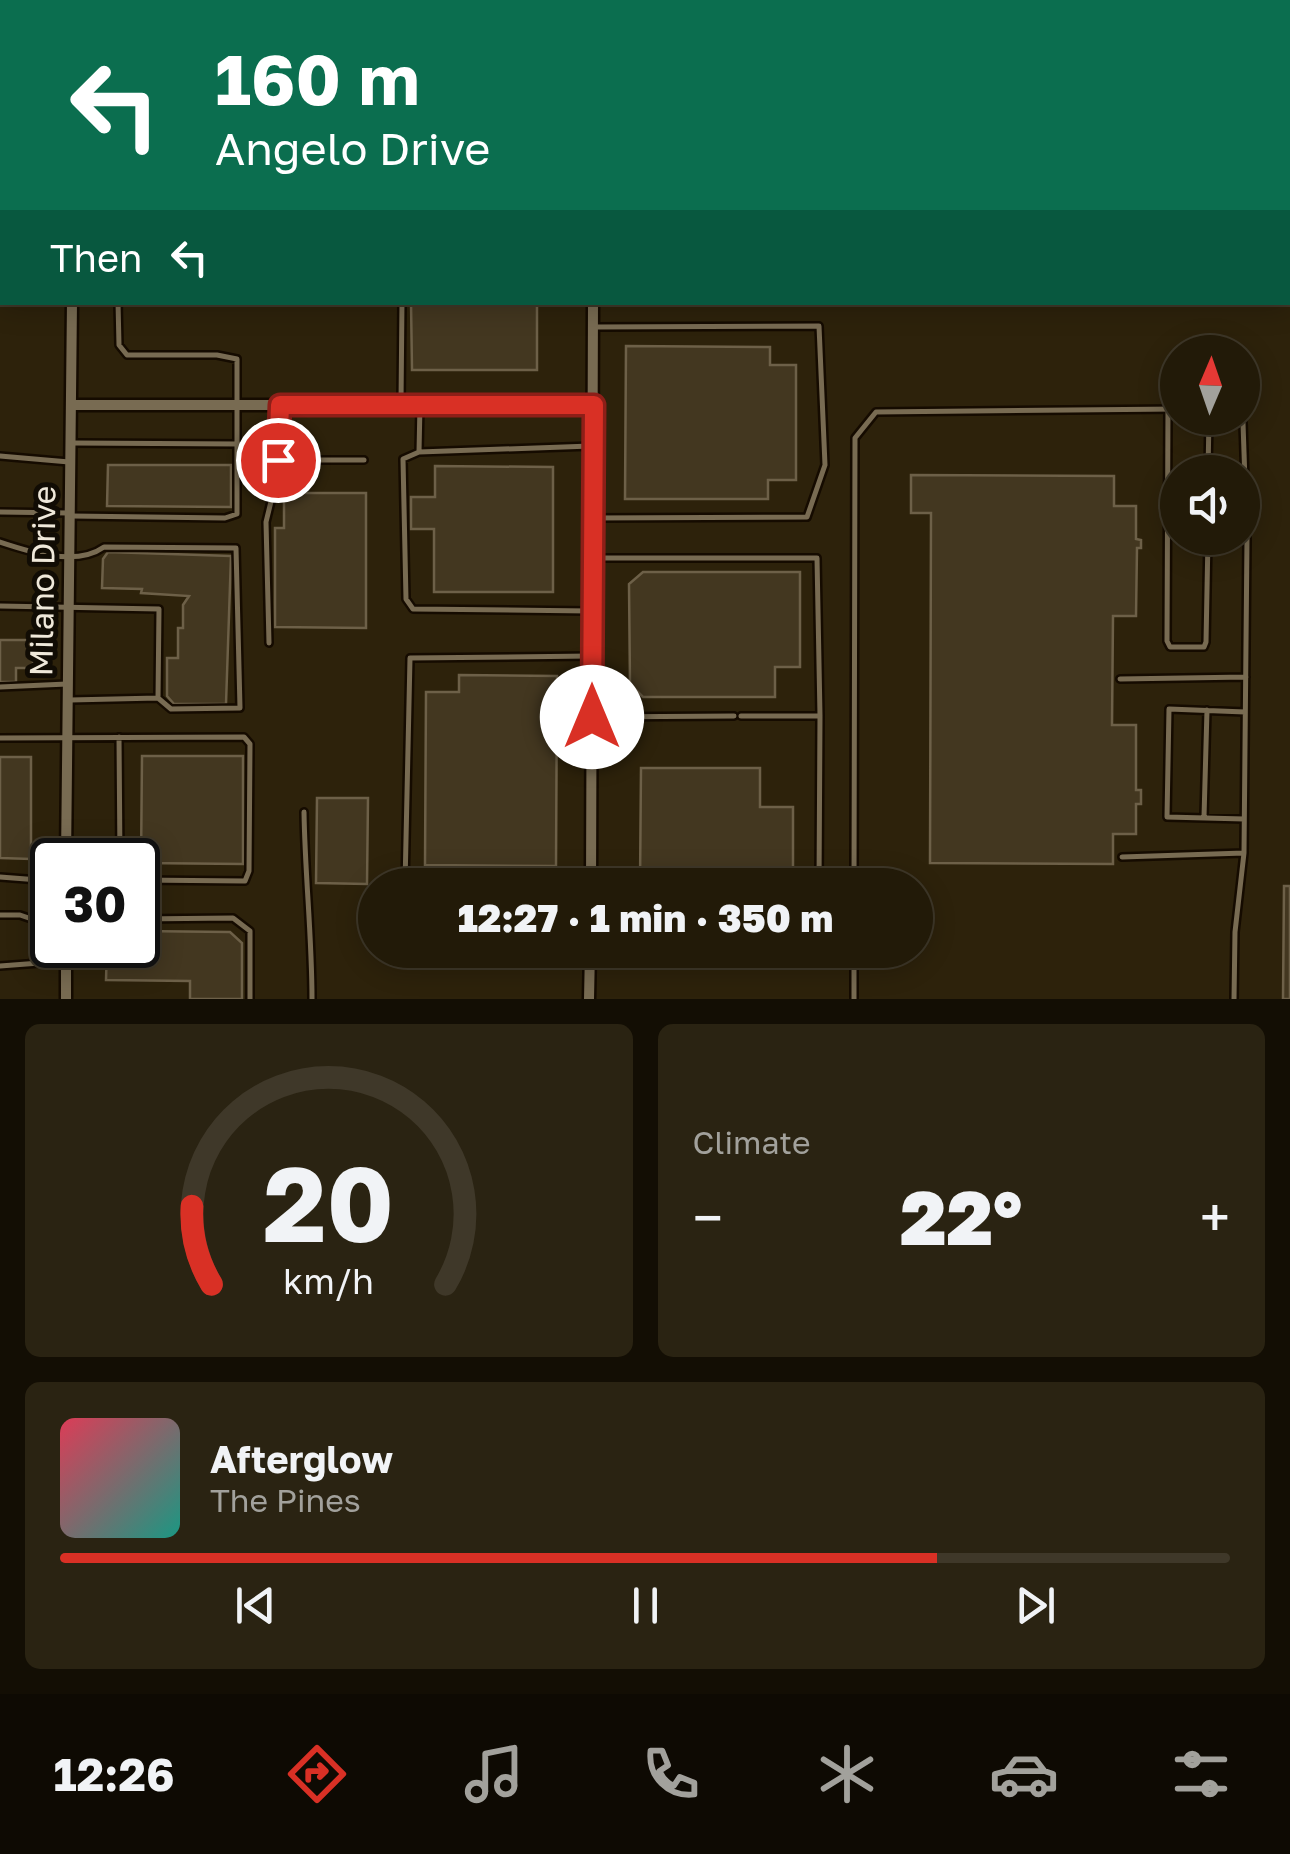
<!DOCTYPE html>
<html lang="en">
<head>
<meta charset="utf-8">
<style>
  body { margin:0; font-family:"Golos Text",sans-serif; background:#2a2312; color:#f1f3f6; height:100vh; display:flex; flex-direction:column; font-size:38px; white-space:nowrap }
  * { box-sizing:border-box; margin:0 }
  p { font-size:32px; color:#a2a19c }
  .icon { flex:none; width:55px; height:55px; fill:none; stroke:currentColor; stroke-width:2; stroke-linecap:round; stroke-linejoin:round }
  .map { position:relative; height:999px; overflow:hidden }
  .details { display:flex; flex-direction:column; gap:25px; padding:25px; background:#130e04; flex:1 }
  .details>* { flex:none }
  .hud { position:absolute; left:0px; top:0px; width:1290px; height:305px; box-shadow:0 5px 25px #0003,0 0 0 2px #3f3829; background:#0b6e4f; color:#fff; overflow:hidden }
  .needle { width:65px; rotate:2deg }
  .buttons { position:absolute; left:1160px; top:335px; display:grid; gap:20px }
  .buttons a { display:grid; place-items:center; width:100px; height:100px; border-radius:50%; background:#221a08; box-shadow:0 5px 25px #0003,0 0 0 2px #3f3829; font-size:50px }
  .speed { position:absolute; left:30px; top:838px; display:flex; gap:20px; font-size:50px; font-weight:700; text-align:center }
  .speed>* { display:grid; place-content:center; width:130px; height:130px; border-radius:50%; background:#221a08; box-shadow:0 5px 25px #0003,0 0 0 2px #3f3829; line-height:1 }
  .speed .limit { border:5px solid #111; border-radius:15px; background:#fff; color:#111 }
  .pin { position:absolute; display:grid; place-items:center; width:85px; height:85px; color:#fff; margin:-42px; border:5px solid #fff; border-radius:50%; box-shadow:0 2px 10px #0007 }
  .me { position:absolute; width:110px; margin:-55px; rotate:0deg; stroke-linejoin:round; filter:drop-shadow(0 0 8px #0008) }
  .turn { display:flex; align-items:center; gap:35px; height:210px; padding:0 50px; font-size:45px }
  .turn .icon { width:130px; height:130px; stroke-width:2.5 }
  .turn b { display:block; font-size:70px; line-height:85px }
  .then { display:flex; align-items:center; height:95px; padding:0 50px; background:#0003; gap:20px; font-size:38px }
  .big { font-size:75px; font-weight:800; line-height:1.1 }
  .details .card { flex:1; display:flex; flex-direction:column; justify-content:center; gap:15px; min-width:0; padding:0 35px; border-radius:15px; background:#2a2312 }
  .details .dial { align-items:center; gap:0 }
  .dial svg { height:260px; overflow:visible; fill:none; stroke:#3f3829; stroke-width:7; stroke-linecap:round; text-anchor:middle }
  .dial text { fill:#f1f3f6; stroke:none }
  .song { display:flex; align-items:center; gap:30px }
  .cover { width:120px; height:120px; border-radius:15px; background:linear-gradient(135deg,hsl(350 70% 55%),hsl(170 70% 35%)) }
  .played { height:10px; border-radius:5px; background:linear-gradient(90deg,#d93025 75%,#3f3829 75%) }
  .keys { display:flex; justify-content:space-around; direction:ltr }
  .heat { display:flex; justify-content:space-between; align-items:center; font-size:55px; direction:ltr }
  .details .tiles { flex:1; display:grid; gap:25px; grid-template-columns:1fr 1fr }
  .card:last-child { grid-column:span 2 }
  .trip { position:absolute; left:358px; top:868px; width:575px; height:100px; border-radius:50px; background:#221a08; box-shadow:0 5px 25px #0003,0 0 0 2px #3f3829; font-weight:800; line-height:100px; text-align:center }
  .menu { display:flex; height:160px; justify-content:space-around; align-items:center; background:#0e0a03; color:#a2a19c }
  .menu .icon { width:70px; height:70px }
  .menu .active { color:#d93025 }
  .menu b { font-size:45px; color:#f1f3f6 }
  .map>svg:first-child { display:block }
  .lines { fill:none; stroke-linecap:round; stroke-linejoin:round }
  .stream { stroke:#534d43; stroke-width:4 }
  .building { fill:#433720; stroke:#6d6048; stroke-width:2.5 }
  .service-casing { stroke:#150b00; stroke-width:10 }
  .minor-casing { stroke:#150b00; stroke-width:15 }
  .service { stroke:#786b52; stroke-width:5 }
  .minor { stroke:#786b52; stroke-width:10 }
  .route-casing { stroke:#8d1f18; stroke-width:25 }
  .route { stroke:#d93025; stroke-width:18 }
  .labels { text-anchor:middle; stroke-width:10; stroke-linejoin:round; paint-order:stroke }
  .street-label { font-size:32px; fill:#efe8da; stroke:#110c04 }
</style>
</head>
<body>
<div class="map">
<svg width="1290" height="999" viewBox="0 0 1290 999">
  <rect width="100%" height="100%" fill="#2d220b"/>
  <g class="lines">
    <!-- stream -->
    <path class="stream" d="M1269,0V2
      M1288,74L1290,75"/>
  </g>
  <!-- building -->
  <path class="building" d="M890,0H1162V2H890Z
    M411,302H537V370H412Z
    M626,346L770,347V365H796V480H768V499H625Z
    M108,465H231V507L107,506Z
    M435,466L553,467V592H434V529H411V497H435Z
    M911,475L1114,476V506H1136V539L1141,540V548H1137L1136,616H1113L1112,725H1136V790H1141V804H1136V834H1113V864L930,863L931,513H911Z
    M284,493H366V628L275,627V528H284Z
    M108,552L231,556L226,704H174L167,696V658H178V628H183V605L189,596L141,593L142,589L102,588L103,559Z
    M643,572H800V667H775V697H643L630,684L629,584Z
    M0,640H33V668H16V682H0Z
    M459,675L557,676L556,866L425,865L426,692H459Z
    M142,756H243V864L141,863Z
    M0,757H31V859L0,858Z
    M641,768H760V807H793V885H640Z
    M317,798H368L367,884L316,883Z
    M1284,886H1290V999H1283Z
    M138,931L230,932L242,943V999H190V981L106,980L107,945H138Z"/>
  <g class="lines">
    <defs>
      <path id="service" d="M28,0L38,2
        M863,0V2
        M1238,0V2
        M593,2H828
        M0,56H2
        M401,402L402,302
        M420,405L419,452L403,459L406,599L413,609L589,611
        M1168,407L1167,641L1170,647H1204L1206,642L1208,538
        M1218,418L1243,423L1247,539L1244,853L1235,932L1234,999
        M73,443L239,444
        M419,452L591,446
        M0,456L69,462
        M278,460H364
        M1208,472L1209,418
        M0,512L68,513
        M72,516L225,518L237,514V359L217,355H127L119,345L118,302
        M593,518L807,517L825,465L819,326L596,327
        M0,542C30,552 76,567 104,547L236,548L240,708L171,709L158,698L70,700
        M593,558H817L820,716H741
        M0,606L159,609L158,698
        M269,643L266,522L277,477L280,405
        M1120,679L1246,677
        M0,687L67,684
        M592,717L734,716
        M119,737L120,860
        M0,738L244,737L250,744L249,871L245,881L138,880
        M304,812C305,876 312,936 312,999
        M1204,817L1207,710
        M1244,819L1167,817L1169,709L1245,712
        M1122,857L1244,853
        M0,877L52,881
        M405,885L410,658L591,656
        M819,885L820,716
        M854,885L855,438L876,412L1178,409
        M0,915H20L52,926
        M138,919L233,918L250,931V999
        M0,966L66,961
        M854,999V950"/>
      <path id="minor" d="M73,0V2
        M593,0V2
        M71,405H593
        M66,860L72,302
        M591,885L593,302
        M66,999V945
        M589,999L590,950"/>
    </defs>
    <!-- service casing -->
    <use href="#service" class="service-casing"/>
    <!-- minor casing -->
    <use href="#minor" class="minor-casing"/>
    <!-- service -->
    <use href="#service" class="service"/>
    <!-- minor -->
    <use href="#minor" class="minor"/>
  </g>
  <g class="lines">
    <defs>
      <path id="route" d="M278,460L280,405H594L592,717"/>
    </defs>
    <!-- route casing -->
    <use href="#route" class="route-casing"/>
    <!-- route -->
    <use href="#route" class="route"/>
  </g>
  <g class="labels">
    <!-- street labels -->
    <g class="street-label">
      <text transform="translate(43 581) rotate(-89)" y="11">Milano Drive</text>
    </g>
  </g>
</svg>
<div class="buttons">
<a><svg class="needle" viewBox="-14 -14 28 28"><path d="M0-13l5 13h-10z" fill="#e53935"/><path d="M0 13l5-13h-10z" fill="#a2a19c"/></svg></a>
<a><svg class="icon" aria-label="sound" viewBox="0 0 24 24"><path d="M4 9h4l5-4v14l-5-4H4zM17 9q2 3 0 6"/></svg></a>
</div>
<div class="speed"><div class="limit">30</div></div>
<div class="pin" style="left:278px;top:460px;background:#d93025"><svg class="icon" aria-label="arrive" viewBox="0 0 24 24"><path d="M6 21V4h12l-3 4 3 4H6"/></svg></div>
<svg class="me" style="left:592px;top:717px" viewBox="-20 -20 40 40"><circle r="19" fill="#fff"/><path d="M0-13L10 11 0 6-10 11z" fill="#d93025"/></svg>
<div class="trip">12:27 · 1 min · 350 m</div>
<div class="hud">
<div class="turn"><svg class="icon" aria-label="left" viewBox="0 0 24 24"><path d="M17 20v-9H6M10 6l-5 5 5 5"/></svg><div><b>160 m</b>Angelo Drive</div></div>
<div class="then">Then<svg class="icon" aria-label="left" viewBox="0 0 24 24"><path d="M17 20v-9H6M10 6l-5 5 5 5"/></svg></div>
</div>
</div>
<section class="details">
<div class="tiles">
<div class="card dial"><svg viewBox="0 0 100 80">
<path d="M14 69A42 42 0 1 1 86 69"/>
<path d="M14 69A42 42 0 0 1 8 45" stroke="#d93025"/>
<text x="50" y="56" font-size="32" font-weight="700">20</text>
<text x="50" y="72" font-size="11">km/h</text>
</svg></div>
<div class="card"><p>Climate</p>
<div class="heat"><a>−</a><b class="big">22°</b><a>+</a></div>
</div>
<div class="card">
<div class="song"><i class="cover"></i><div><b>Afterglow</b><p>The Pines</p></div></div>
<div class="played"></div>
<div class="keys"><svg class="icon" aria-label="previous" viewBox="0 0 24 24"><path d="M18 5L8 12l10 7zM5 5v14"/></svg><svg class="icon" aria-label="pause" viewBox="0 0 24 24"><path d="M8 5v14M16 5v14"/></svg><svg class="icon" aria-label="next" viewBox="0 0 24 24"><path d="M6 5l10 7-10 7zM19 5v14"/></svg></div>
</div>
</div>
</section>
<nav class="menu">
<b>12:26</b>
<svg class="icon active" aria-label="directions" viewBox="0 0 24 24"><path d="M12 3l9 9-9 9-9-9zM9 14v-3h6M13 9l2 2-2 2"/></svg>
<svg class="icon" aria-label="music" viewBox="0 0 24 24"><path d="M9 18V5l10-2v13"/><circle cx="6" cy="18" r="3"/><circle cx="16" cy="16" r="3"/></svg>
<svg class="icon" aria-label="phone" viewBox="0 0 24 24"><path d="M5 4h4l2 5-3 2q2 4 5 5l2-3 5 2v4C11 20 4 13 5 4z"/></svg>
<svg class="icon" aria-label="climate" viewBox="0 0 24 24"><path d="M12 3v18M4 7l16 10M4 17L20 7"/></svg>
<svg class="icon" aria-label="car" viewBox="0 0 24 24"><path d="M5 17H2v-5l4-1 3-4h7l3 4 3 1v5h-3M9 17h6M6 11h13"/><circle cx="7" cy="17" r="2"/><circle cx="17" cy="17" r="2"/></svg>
<svg class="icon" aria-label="filters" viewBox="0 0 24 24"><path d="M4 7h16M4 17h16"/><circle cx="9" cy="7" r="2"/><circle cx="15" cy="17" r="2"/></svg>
</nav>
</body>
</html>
